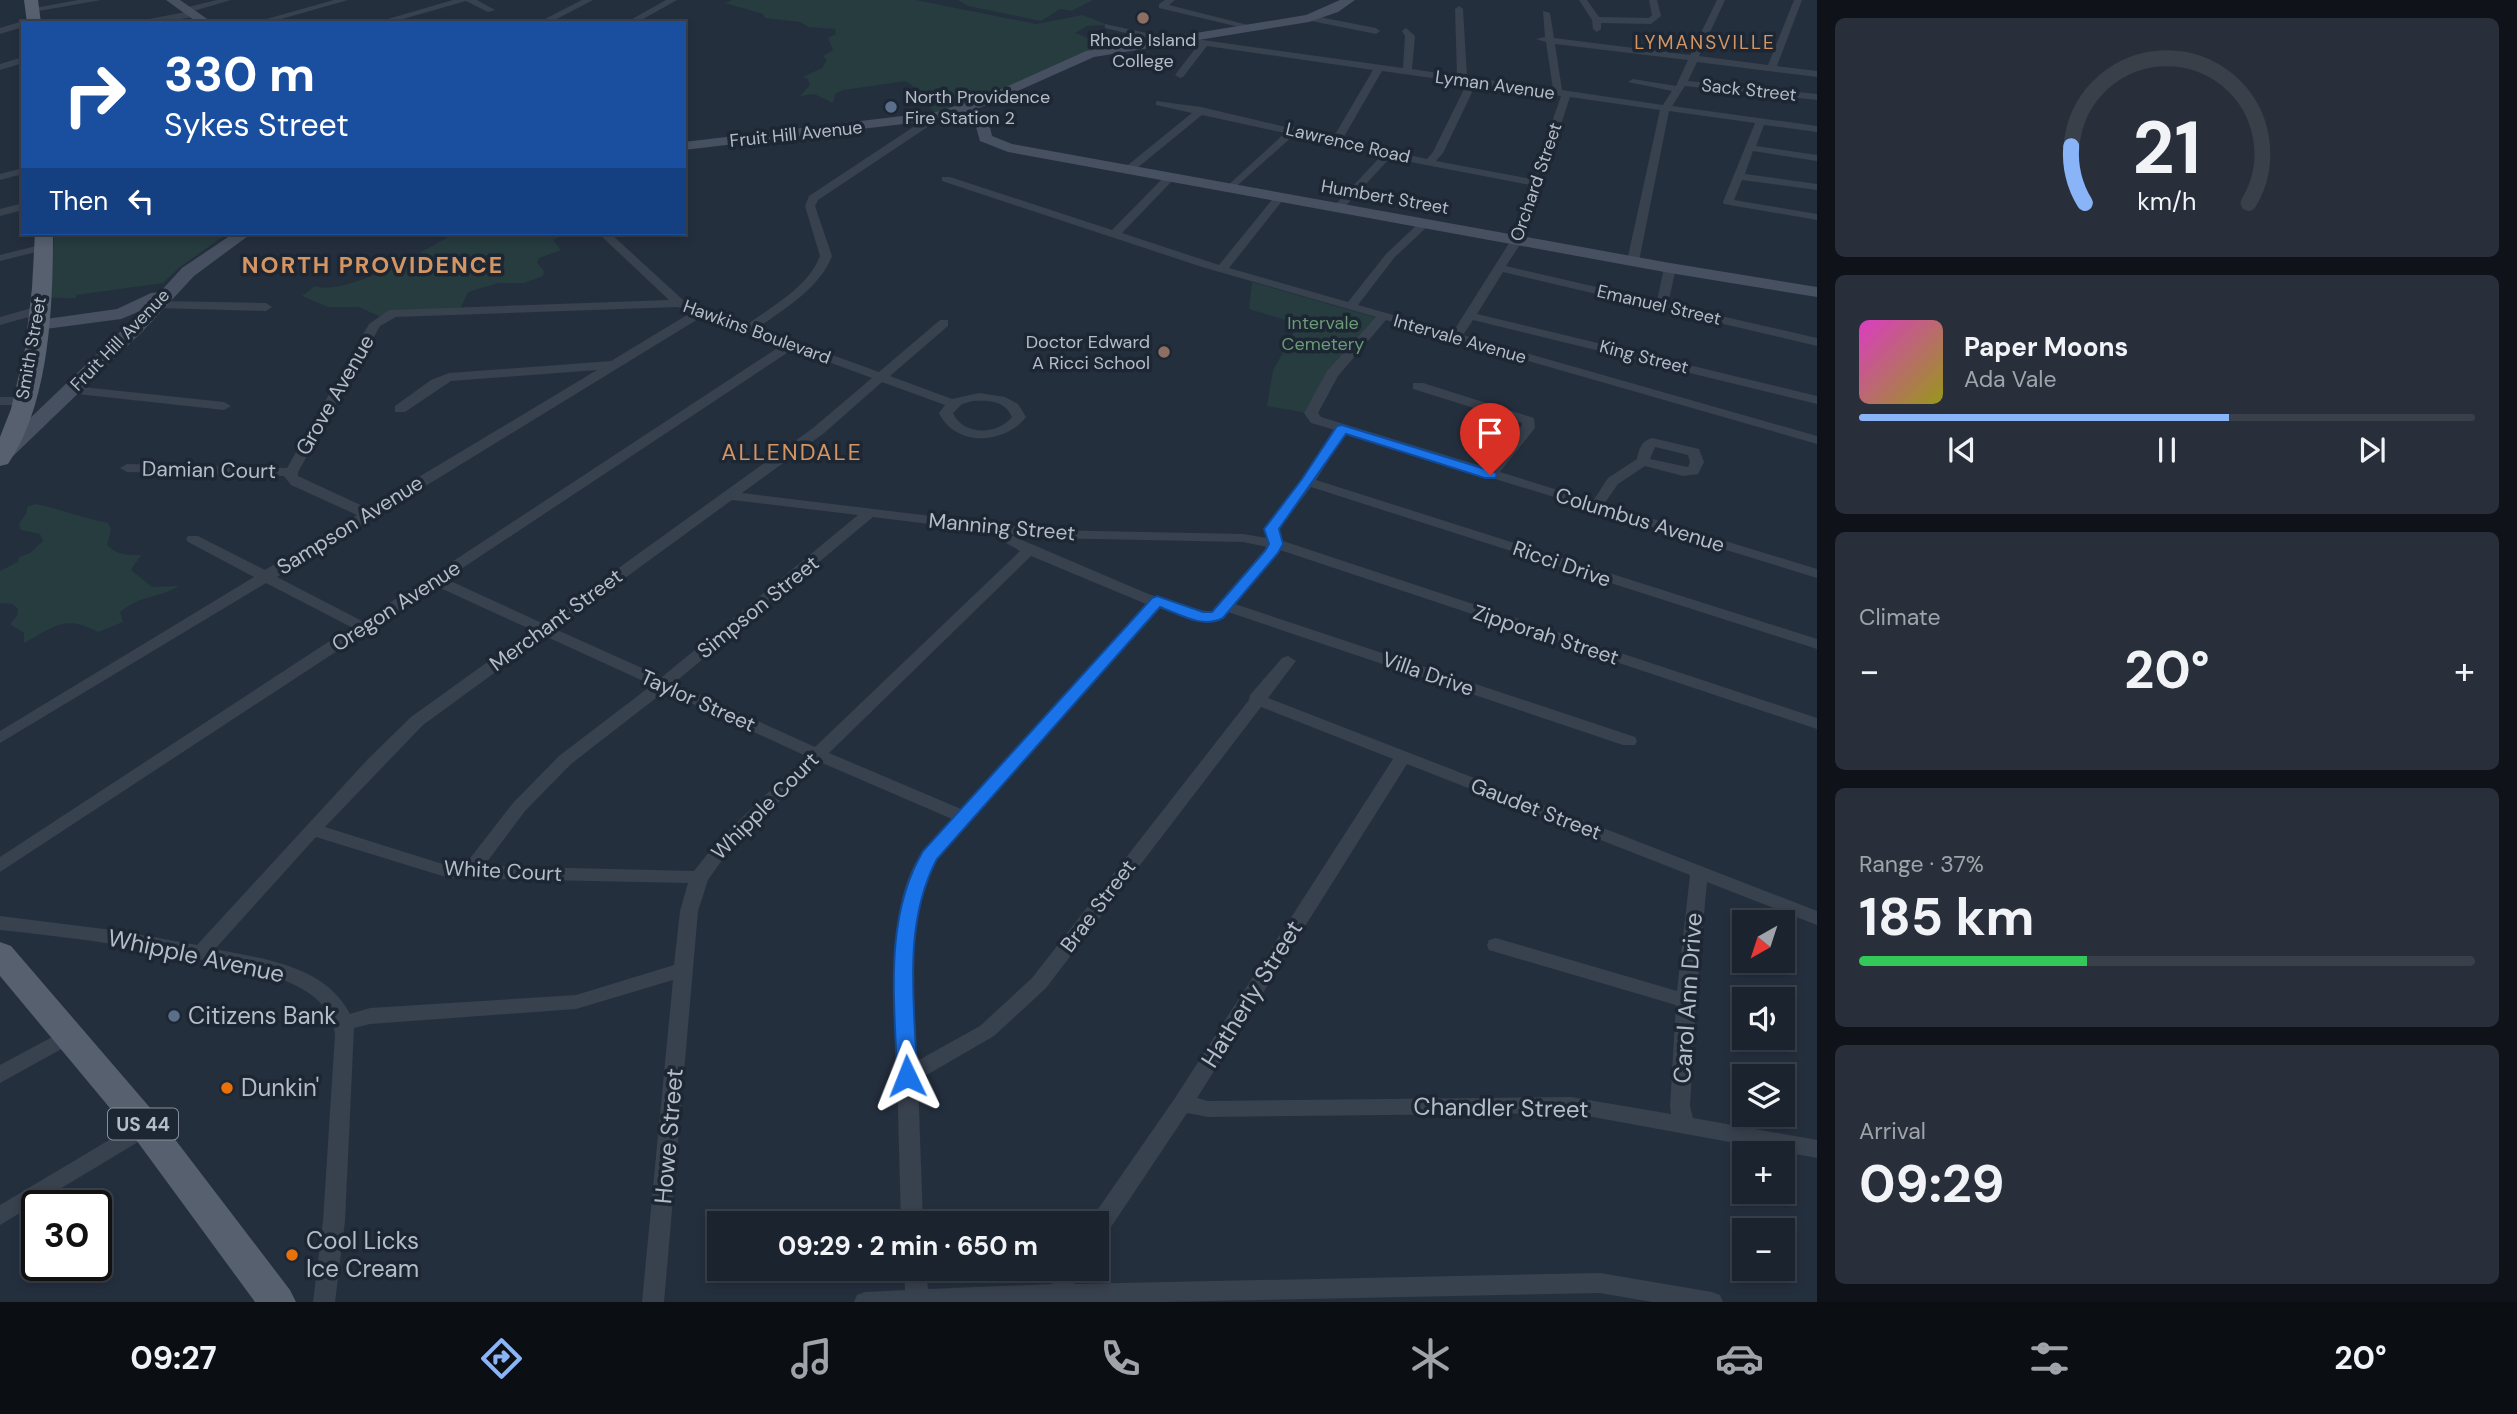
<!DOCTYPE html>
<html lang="en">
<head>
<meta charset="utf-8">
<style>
  body { margin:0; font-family:"DM Sans",sans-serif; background:#282f3a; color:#f1f3f6; height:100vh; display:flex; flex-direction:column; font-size:26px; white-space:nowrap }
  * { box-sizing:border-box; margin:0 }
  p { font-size:23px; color:#a0a4aa }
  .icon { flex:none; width:38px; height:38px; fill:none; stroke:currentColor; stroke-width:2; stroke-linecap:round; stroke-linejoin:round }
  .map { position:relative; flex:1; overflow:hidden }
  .details { display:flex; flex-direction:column; gap:18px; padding:18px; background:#0f1319; width:700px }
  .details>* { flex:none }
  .top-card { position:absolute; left:21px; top:21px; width:665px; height:214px; border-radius:0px; box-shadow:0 4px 10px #0003,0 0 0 2px #39404a; background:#1a4fa0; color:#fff; overflow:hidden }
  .needle { width:46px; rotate:219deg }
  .tools { position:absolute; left:1732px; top:910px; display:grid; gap:14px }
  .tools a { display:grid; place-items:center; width:63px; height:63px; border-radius:0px; background:#1b232e; box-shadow:0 4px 10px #0003,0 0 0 2px #39404a; font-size:35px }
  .speed { position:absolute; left:21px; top:1190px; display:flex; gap:14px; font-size:35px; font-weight:700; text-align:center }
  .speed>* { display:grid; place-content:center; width:91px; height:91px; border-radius:50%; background:#1b232e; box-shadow:0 4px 10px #0003,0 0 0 2px #39404a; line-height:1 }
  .speed .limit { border:4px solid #111; border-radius:10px; background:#fff; color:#111 }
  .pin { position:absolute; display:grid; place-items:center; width:60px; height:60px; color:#fff; margin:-72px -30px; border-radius:50% 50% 50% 0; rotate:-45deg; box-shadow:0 0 7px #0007 }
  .pin .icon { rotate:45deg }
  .me { position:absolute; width:77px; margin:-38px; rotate:358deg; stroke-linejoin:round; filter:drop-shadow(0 0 5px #0008) }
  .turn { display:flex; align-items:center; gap:24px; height:147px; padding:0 28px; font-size:32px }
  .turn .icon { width:91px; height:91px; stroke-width:2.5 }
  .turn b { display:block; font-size:49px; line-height:60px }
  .then { display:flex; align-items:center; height:66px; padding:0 28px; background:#0003; gap:14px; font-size:26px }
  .big { font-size:52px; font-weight:700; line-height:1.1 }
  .details .widget { flex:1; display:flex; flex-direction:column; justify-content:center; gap:10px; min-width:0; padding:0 24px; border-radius:10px; background:#282f3a }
  .details .dial { align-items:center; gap:0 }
  .dial svg { height:182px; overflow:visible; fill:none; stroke:#39404a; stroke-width:7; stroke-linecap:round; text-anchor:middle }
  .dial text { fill:#f1f3f6; stroke:none }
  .song { display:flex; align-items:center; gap:21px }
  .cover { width:84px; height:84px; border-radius:10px; background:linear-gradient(135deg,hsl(310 70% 55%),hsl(60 70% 35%)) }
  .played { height:7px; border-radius:4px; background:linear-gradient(90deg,#8ab4f8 60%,#39404a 60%) }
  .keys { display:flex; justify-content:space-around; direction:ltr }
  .heat { display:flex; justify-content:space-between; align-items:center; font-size:38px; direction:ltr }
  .charge { height:10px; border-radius:5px; background:linear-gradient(90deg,#34c759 37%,#39404a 0) }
  .trip { position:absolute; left:707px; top:1211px; width:402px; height:70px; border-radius:0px; background:#1b232e; box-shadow:0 4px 10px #0003,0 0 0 2px #39404a; font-weight:700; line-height:70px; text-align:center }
  .dock { display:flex; height:112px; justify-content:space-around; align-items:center; background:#0b0e12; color:#a0a4aa }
  .dock .icon { width:49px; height:49px }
  .dock .active { color:#8ab4f8 }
  .dock b { font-size:32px; color:#f1f3f6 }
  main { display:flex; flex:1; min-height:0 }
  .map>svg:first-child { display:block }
  .green { fill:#263c3f }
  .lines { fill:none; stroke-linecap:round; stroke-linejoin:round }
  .street { fill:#38414e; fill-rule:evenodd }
  .secondary { fill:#465061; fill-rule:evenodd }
  .primary { fill:#56606e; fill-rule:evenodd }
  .route { fill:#1a73e8; stroke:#114b97; stroke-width:2 }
  .education-dot { fill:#8d6e63; stroke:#1d2633; stroke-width:2.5 }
  .service-dot { fill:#5c6f8a; stroke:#1d2633; stroke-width:2.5 }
  .food-dot { fill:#e8710a; stroke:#1d2633; stroke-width:2.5 }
  .labels { text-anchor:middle; stroke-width:7; stroke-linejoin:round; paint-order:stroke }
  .far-poi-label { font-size:18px; fill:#b4bcc9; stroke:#1d2633 }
  .far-street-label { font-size:18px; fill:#b4bcc9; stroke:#1d2633 }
  .far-park-label { font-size:18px; fill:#6b9a76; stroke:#1d2633 }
  .far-neighbourhood-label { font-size:19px; letter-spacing:2px; fill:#d59563; stroke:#1d2633 }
  .shield { fill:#1d2633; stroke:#878f9c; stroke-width:2 }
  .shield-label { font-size:19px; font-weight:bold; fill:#b4bcc9 }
  .street-label { font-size:21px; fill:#b4bcc9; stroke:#1d2633 }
  .far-district-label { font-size:23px; font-weight:bold; letter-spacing:2px; fill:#d59563; stroke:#1d2633 }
  .neighbourhood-label { font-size:23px; letter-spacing:2px; fill:#d59563; stroke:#1d2633 }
  .near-street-label { font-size:24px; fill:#b4bcc9; stroke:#1d2633 }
  .near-poi-label { font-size:24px; fill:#b4bcc9; stroke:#1d2633; text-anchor:start }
</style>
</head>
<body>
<main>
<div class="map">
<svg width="1817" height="1302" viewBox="0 0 1817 1302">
  <rect width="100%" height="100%" fill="#242f3e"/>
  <!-- green -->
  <path class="green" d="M732,0H916L1036,24L1083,15L1108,25L1087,26L1075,33L1113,48L997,96L938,115C924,105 919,89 906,81L843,90L835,94L833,103L814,94L800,96L810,85L808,79L803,77L822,68L827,60L823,56L833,50L828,38L836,34L835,29L809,27L800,22L765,18L763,14L725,3Z
    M958,0H1093L1071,11L1060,9L1041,21L968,6Z
    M54,233H228L180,267L163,283L76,295V298C66,299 63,297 51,298Z
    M455,233H566L553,240L561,250L539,258L537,263L544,271L543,276L524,283H498L468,292L460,309L383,318L359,307H328L302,296L315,286C346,297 427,249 455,233Z
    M1252,282L1377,318L1328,371L1307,413L1267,406L1273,370L1293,335L1292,322L1249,309Z
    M35,504C61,509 83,518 108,523L111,530L107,545C118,556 127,555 141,555L131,570L152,587L179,586C157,599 142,594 120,612L123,622L98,632C64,614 55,627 24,643V633L10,624L17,616L18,609L13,604L0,603V571L18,562L19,557L30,553L43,541L40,534L21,530L19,524L27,512V507Z"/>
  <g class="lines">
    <!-- street -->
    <path class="street" d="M78,0H101L33,12L29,9Z
      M217,0H231L190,12H197L198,14L194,17L152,23H128L186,12L183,10L184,8Z
      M334,0H348L267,23H252Z
      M453,0H477L495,10L488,12L466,1L389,23H374Z
      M582,0H593L549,23H537Z
      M666,0H677L636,23H625Z
      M1165,0H1175L1169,5L1256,27L1252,30L1159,8V4Z
      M1579,0H1587L1599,17L1649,18L1652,15L1649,0H1657L1661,16L1651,24L1601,23V29L1597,32L1593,29L1592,20Z
      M1717,0H1725L1699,56L1768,65L1794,0H1802L1777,66L1817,71V77L1697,62L1688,81L1817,94V100L1685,86L1672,106L1817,126V132L1764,125L1756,146L1817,155V161L1753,151L1745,174L1817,184V190L1742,180L1734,200L1817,214V220L1724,204L1723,202L1755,123L1669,111L1639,261L1629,263L1627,261L1660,110L1570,97L1523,240L1506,266L1657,301L1664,268L1670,265L1674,266L1676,268L1668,304L1817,338V346L1503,272L1477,314L1817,396V404L1473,320L1463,335L1817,436V444L1386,320L1338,376L1318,413L1321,417L1488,468L1521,427L1522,423L1413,389V383H1423L1534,418L1535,428L1500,472L1593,501L1608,478L1637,459C1639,449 1641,441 1652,438L1699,449L1704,462L1698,474L1683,476L1645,466L1618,484L1604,504L1817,569V578L1346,433L1316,480L1817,639V649L1311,487L1279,529L1283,541L1817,718V729L1280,550L1235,604L1635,737L1637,741L1635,745H1623L1228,612C1225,615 1224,618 1220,620C1209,627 1171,612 1159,608L936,860C904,921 915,994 917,1061L980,1026L1032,978L1249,700L1250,695L1282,658L1288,656L1296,661L1268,698L1817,911V925L1707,882L1696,1001L1690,1106L1693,1118L1817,1140V1158L1571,1113L1208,1117L1187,1113L1105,1236L1097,1238V1223L1089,1222L1175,1098L1393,759L1261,707L1046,988L994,1036L918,1080L923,1223H901L894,961C897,924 900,882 923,851C932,840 943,829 952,819L820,762L729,850L708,880L698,911L664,1302H642L673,980L576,1009L370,1024L354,1028L345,1221L335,1302H313L323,1221L335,1034C332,1013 320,999 302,989C279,975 252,971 226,965C152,948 76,938 0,930V916L120,931L197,945L368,759L411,717L532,630L436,586L0,872V857L351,627L266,583L0,743V731L254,577L188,542L186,539L188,536H198L265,570L357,515L291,485L284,476L127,472L120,468L127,464L287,468L369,324L389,310L669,300L598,233H610L683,300L748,324C774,305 808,287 820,256L805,206L809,196L933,114H941V118L818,200L815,206L832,256C819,289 785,308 758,328L879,372L940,320H948V326L890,376L952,399L979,393L1005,397L1018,404L1026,417C1005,445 955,447 939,413L945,405L882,382L823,434L742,493L1046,530L1243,534L1267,538L1265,529L1302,480L1335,430L1311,423L1304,413L1327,371L1376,317L1202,267L942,181V177H950L1112,230L1165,176H1173V180L1122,233L1219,265L1275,196H1283V200L1229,268L1348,302L1386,254L1421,221H1429V225L1394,258L1358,305L1453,332L1511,240L1530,185L1390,158L1342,210L1338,211L1333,208L1334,206L1381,156L1294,135L1230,192L1225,189L1226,187L1285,133L1202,115L1131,173H1123V169L1192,113L1156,105V101L1201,107L1290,128L1294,127L1333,138L1373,70L1207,46L1183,77L1180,78L1175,75L1198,45L1171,41L1167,43L1105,28V24L1170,38L1174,36L1403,68L1405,36L1402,31L1406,28L1415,36L1412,69L1457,76L1455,9L1459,6L1463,9L1467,77L1553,89L1546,42L1536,39L1545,37L1543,11L1550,13L1554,38L1690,55ZM1555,44L1688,60L1676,86L1633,79L1628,82L1672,91L1663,105L1562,90ZM1382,71L1467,83L1433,152L1427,159L1342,140ZM1476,84L1561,96L1532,179L1436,161L1443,153ZM678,307L692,312L611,361L449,373L431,380L395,406V412H405L451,381L597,370L367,508L298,476V472L380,326L396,317ZM703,316L782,345L362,621L277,577ZM793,349L872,378L813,428L542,623L446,579ZM973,401C989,400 1005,401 1012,417C998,435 963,436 953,413L962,404ZM1655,447L1688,455L1690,462L1688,467L1650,459ZM732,500L858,515L662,677L555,629ZM873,517L985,531L1020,551L815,747L674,683ZM1008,534L1046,538L1243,542L1267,547L1211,612L1179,605L1146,593ZM1031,556L1146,604L961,809L829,753ZM545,636L652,685L559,756L513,803L464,866H449L325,827L423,725ZM665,691L806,756L717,842L694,871L484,866L525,811L571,764ZM1407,764L1690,875L1677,991L1496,938L1489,940L1487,945L1489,950L1676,1005L1670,1106L1671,1114L1571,1097L1208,1101L1197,1098ZM316,837L449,878L688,883L680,911L674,965L576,995L370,1008L350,1014C325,965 263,959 215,949Z
      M1309,15L1376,28L1380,31L1376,34L1306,20V16Z
      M23,21L27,23H23V27L0,34V28Z
      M23,57V63L0,70V64Z
      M23,168V174L0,180V174Z
      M23,203V210L0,216V209Z
      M44,244L48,245V249L0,261V255Z
      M159,301L266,303L272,307L266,311L155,308V302Z
      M39,306L43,307V313L0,325V317Z
      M73,386L224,402L231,406L224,410L68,393V387Z
      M0,397H23L30,401L23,405H0Z
      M69,1028L76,1031L79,1036L76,1041L0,1083V1065Z
      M146,1118L153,1121L156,1127L153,1133L0,1225V1205Z
      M904,1269H926L928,1289L1052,1284L1058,1269H1080L1074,1284L1600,1273L1712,1292L1720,1295L1723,1302H1652L1600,1293L1162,1302H854L857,1295L865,1292L905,1290Z"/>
    <!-- secondary -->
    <path class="secondary" d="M166,0H180L213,23H198Z
      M1340,0H1355L1338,12L1309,22L1094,57L977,109L988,118L992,136L1012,144L1670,263L1817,287V297L1670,273L1008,152L980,141L974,120L964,113L937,120L684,150V142L936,112L979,99L1086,51L1306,15Z
      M234,233H252L194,276L143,331L10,459L0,460V447L143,310L121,319L38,330L29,325L32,321L117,309L151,293L160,292L182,268Z"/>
    <!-- primary -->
    <path class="primary" d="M24,0H38L41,23H27Z
      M35,233H53C53,304 50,403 8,464L0,466V437L11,409L25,349L32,288Z
      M0,942L11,946L158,1117L290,1290L296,1302H255L134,1137L0,976Z"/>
  </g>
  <!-- route -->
  <path class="route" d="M1342,425L1495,472L1497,475L1495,478H1485L1346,434L1279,529L1283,544L1278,553L1223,618C1203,629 1179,614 1160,607L937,859C902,925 915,1004 917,1076L914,1082L907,1084L900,1082L897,1076C895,1001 883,919 923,851L1152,598L1157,596L1203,612H1212L1265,551L1269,544L1264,529L1302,479L1337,426Z"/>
  <!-- markers -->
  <g class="education-dot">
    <circle cx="1143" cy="18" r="7"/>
    <circle cx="1164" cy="352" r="7"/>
  </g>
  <g class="service-dot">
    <circle cx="891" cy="107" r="7"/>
    <circle cx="174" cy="1016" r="7"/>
  </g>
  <g class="food-dot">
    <circle cx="227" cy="1088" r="7"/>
    <circle cx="292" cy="1255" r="7"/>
  </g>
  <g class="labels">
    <!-- far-poi labels -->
    <g class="far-poi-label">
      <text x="1143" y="46">Rhode Island<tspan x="1143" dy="21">College</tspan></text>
      <text x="905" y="103" text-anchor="start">North Providence<tspan x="905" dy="21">Fire Station 2</tspan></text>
      <text x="1150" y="348" text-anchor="end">Doctor Edward<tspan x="1150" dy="21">A Ricci School</tspan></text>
    </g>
    <!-- far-street labels -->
    <g class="far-street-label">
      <text transform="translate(1495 85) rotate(8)" y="6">Lyman Avenue</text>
      <text transform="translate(1749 90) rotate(6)" y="6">Sack Street</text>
      <text transform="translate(796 134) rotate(-6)" y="6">Fruit Hill Avenue</text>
      <text transform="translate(1348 143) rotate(13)" y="6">Lawrence Road</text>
      <text transform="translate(1536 182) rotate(-71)" y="6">Orchard Street</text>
      <text transform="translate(1385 197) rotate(10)" y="6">Humbert Street</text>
      <text transform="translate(1659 305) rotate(13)" y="6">Emanuel Street</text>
      <text transform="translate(757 332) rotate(20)" y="6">Hawkins Boulevard</text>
      <text transform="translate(1460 339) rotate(16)" y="6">Intervale Avenue</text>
      <text transform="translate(120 340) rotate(-46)" y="6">Fruit Hill Avenue</text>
      <text transform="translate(31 348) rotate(-80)" y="6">Smith Street</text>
      <text transform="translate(1644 357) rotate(14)" y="6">King Street</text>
    </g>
    <!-- far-park labels -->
    <g class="far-park-label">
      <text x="1323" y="329">Intervale<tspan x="1323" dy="21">Cemetery</tspan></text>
    </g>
    <!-- far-neighbourhood labels -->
    <g class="far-neighbourhood-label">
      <text x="1705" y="49">LYMANSVILLE</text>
    </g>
    <!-- shield labels -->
    <rect class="shield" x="108" y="1108.5" width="70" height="31" rx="5"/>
    <g class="shield-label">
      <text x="143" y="1131">US 44</text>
    </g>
    <!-- street labels -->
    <g class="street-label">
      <text transform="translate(335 395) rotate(-60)" y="7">Grove Avenue</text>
      <text transform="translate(209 470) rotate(1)" y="7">Damian Court</text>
      <text transform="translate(1640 520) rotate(17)" y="7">Columbus Avenue</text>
      <text transform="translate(350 525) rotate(-32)" y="7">Sampson Avenue</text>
      <text transform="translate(1002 527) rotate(5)" y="7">Manning Street</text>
      <text transform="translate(1562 564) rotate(19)" y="7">Ricci Drive</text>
      <text transform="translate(396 606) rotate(-33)" y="7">Oregon Avenue</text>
      <text transform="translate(758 607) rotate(-39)" y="7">Simpson Street</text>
      <text transform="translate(556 620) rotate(-36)" y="7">Merchant Street</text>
      <text transform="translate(1546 635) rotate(18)" y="7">Zipporah Street</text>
      <text transform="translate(1428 674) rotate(19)" y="7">Villa Drive</text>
      <text transform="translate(698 701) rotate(24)" y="7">Taylor Street</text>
      <text transform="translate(765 806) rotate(-45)" y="7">Whipple Court</text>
      <text transform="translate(1536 809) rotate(21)" y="7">Gaudet Street</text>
      <text transform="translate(503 871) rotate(3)" y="7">White Court</text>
      <text transform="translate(1098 906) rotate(-53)" y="7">Brae Street</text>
    </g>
    <!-- far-district labels -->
    <g class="far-district-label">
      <text x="373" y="273">NORTH PROVIDENCE</text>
    </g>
    <!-- neighbourhood labels -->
    <g class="neighbourhood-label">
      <text x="792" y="460">ALLENDALE</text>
    </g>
    <!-- near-street labels -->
    <g class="near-street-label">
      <text transform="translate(196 956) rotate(12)" y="8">Whipple Avenue</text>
      <text transform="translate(1252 994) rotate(-58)" y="8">Hatherly Street</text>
      <text transform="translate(1688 998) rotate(-86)" y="8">Carol Ann Drive</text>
      <text transform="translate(1501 1108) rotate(1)" y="8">Chandler Street</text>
      <text transform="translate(669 1136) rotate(-85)" y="8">Howe Street</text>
    </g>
    <!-- near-poi labels -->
    <g class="near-poi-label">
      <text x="188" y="1024">Citizens Bank</text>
      <text x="241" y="1096">Dunkin'</text>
      <text x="306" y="1249">Cool Licks<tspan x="306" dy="28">Ice Cream</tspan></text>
    </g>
  </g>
</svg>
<div class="tools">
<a><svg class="needle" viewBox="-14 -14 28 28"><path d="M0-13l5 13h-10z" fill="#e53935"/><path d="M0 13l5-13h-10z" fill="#a0a4aa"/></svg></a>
<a><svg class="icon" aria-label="sound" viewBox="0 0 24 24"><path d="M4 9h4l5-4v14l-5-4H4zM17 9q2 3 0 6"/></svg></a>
<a><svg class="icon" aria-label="layers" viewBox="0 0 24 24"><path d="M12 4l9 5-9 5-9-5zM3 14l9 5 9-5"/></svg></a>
<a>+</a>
<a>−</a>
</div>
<div class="speed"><div class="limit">30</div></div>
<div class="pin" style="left:1490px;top:475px;background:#d93025"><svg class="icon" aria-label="arrive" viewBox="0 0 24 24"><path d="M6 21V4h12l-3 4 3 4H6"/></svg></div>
<svg class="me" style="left:907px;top:1076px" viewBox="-20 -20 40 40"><path d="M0-17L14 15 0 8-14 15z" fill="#1a73e8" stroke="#fff" stroke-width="4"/></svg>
<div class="trip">09:29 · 2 min · 650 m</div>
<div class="top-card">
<div class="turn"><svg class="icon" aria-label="right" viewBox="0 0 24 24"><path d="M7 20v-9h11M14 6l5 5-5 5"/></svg><div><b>330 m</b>Sykes Street</div></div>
<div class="then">Then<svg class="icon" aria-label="left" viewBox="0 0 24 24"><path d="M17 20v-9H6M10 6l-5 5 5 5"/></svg></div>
</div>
</div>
<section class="details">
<div class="widget dial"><svg viewBox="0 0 100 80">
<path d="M14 69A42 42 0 1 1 86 69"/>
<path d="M14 69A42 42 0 0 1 8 44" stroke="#8ab4f8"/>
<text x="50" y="56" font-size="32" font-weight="700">21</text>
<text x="50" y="72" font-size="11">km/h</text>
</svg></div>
<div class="widget">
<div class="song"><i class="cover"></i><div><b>Paper Moons</b><p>Ada Vale</p></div></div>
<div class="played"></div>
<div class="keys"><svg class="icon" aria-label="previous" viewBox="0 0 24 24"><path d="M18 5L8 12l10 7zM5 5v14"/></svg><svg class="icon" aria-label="pause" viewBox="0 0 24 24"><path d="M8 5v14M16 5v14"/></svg><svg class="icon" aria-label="next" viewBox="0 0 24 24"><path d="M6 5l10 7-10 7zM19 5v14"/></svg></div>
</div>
<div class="widget"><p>Climate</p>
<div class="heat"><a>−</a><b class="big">20°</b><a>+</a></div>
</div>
<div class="widget"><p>Range · 37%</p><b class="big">185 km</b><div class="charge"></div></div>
<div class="widget"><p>Arrival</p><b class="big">09:29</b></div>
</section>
</main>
<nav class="dock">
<b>09:27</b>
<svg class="icon active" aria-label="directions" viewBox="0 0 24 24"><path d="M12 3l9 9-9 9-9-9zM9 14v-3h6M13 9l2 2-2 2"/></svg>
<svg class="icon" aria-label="music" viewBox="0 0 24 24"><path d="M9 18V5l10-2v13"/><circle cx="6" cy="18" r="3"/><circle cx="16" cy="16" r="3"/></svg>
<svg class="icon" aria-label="phone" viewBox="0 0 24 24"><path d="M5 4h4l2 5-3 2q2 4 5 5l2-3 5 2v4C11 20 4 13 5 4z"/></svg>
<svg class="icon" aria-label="climate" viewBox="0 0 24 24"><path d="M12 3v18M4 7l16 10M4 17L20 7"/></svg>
<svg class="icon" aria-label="car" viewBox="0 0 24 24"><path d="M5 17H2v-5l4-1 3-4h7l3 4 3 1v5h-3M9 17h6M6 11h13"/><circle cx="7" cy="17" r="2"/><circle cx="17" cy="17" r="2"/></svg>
<svg class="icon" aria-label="filters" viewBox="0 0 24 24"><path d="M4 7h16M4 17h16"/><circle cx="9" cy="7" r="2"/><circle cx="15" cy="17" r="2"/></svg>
<b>20°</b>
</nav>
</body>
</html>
